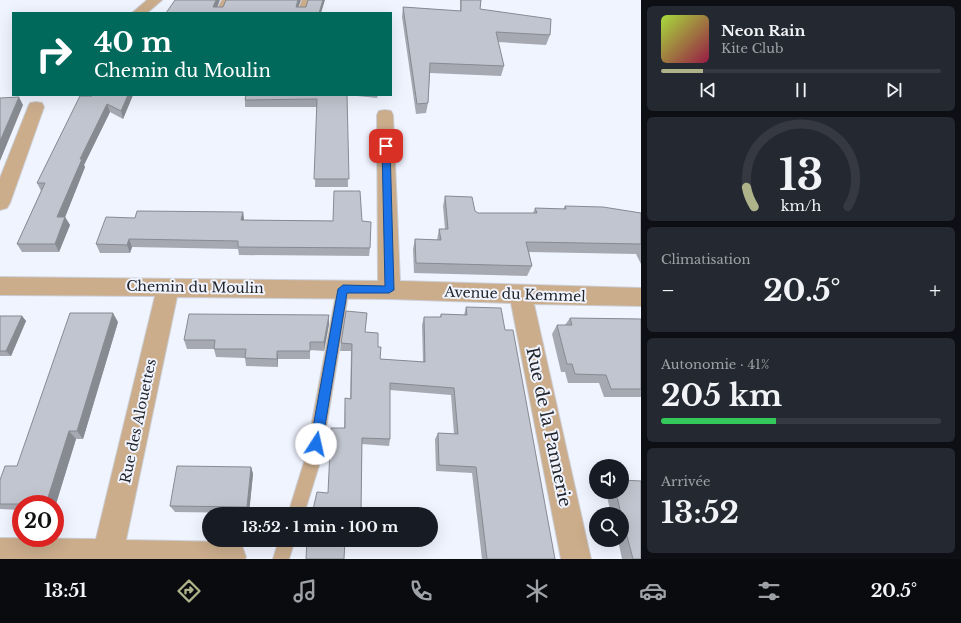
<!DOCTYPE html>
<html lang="fr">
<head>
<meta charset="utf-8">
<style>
  body { margin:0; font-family:"Libre Baskerville",serif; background:#242831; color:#f1f3f6; height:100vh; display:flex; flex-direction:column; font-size:15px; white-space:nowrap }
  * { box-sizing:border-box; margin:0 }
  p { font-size:13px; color:#9ea1a6 }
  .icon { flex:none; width:22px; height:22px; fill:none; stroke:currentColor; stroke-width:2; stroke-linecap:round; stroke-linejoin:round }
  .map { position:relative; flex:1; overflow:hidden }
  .side { display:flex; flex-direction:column; gap:6px; padding:6px; background:#0d0f14; width:320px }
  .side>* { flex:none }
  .guide { position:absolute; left:12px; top:12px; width:380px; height:84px; border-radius:0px; box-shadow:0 4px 16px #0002; background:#00695c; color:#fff; overflow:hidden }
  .fabs { position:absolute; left:589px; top:459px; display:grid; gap:8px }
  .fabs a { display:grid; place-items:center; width:40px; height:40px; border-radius:50%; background:#171b24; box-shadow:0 4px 16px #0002; font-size:20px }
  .speed { position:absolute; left:12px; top:495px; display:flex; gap:8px; font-size:20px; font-weight:700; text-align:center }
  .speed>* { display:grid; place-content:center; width:52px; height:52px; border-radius:50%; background:#171b24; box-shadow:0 4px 16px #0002; line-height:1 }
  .speed .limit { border:6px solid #d22; background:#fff; color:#111 }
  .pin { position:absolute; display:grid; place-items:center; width:34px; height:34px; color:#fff; margin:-17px; border-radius:8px; box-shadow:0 2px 6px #0006 }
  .me { position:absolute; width:44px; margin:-22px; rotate:10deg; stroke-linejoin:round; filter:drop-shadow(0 0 3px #0008) }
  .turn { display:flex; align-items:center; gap:14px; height:84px; padding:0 16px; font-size:18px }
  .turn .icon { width:52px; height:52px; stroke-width:2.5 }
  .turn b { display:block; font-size:28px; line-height:34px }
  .big { font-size:30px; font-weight:700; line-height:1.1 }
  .side .widget { flex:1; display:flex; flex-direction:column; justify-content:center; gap:6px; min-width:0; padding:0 14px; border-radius:6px; background:#242831 }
  .side .dial { align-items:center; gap:0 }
  .dial svg { height:104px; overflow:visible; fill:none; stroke:#363941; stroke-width:7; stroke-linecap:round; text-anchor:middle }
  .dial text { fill:#f1f3f6; stroke:none }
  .song { display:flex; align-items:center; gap:12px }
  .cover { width:48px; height:48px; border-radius:6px; background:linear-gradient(135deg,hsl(80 70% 55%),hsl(340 70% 35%)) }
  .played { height:4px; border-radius:2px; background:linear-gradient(90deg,#aeb38a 15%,#363941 15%) }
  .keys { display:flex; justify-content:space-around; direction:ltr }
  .heat { display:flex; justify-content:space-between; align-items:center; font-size:22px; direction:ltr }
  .charge { height:6px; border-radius:3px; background:linear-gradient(90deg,#34c759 41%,#363941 0) }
  .trip { position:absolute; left:202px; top:507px; width:236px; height:40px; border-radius:20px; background:#171b24; box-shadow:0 4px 16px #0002; font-weight:700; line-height:40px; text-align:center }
  .tab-bar { display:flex; height:64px; justify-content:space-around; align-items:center; background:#090b0e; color:#9ea1a6 }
  .tab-bar .icon { width:28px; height:28px }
  .tab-bar .active { color:#aeb38a }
  .tab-bar b { font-size:18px; color:#f1f3f6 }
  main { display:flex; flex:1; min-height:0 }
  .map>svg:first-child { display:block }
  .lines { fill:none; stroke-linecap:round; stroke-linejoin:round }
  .lane-casing { stroke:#cbcfd8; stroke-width:2 }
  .street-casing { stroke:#cbcfd8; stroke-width:2 }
  .lane { fill:#cbad8c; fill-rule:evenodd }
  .street { fill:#cbad8c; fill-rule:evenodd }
  .wall { fill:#a6a9b2 }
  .shaded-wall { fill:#878a91 }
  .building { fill:#c1c5cf; stroke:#878a91 }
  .route { fill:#1a73e8; stroke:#114b97 }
  .labels { text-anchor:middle; stroke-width:4; stroke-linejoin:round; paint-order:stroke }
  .street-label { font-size:14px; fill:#232529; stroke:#f0f4ff }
  .near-street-label { font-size:17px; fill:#232529; stroke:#f0f4ff }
</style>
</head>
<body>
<main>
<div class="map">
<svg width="641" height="559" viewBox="0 0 641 559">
  <rect width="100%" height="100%" fill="#f0f4ff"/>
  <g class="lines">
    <defs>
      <path id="lane" d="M222,0H230L223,13H215Z
        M302,0H310L305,13H297Z
        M343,284L347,286L349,289L321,459L304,514H288L305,459L337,289L339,286Z
        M279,540H295L289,559H273Z"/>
      <path id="street" d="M147,0H162L147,13H132Z
        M36,102L42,103L44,107L10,203L7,208L0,210V178L28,107L30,103Z
        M385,110L391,111L393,115L400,281L641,288V306L534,304L591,559H561L511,303L389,299L177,297L126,540L231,542L242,546L246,557L245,559H0V538L96,539L155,296L0,295V277L378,281L377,115L379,111Z"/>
    </defs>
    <!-- lane casing -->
    <use href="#lane" class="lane-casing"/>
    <!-- street casing -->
    <use href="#street" class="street-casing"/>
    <!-- lane -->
    <use href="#lane" class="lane"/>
    <!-- street -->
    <use href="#street" class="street"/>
  </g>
  <!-- wall -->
  <path class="wall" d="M460,0H481L480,9L550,35L546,45L498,42L504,66L501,76L430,73L428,103L426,113L416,114L402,17L403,7L460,11Z
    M78,95H133L123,119L110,112L84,165L85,167L65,217L70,225L59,252H22L17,244L41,191L37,183L80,96Z
    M246,95H378L377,98L347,95L348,187H315L317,107H245V100Z
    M445,196L478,213H533L535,208L563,209L565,206L641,213V264L636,254L529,252L532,266L527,276L414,273L413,249L415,239L437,240L439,229H445L443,206Z
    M243,212L244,220L362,221L370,248L369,256L239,255L238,249L132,247L130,253H100L96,244L135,218Z
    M466,307L505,330L555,559H482L472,473L436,471L435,439L438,433L454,434L451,395L390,390V439L389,446L362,444L361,511L360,514H312L328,493L344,428L345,398L350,399L351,351H340L341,343L365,332L378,347L380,359L423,362L422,325L424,317H440L441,314L464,315Z
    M0,316H22L26,321L11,356H0Z
    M570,318L641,319V397H604L599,383H568L565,372H561L552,334L557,325H565Z
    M118,322L83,439H76L55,507V504H21V510L0,509V480L17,466Z
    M329,324L324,351L310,350V359H278V367L246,366L245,358L216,357L214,349H187L184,340Z
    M251,467L253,474L249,513L175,512L170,506Z
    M606,492H622L641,559H622L618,540H622V514H611Z"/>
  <!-- shaded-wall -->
  <path class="shaded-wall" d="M216,0H220L215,13L213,7Z
    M298,0H301L296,13V7Z
    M323,0H325L321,13H319Z
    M128,95H133L123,119L121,111Z
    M19,97L23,105L0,161V141Z
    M107,104L110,112L84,165L85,167L62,225L57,217L80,159Z
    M243,212L244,220H241Z
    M65,217L70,225L59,252L55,244Z
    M129,239L132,247L130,253L127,245Z
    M113,313L118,322L83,439L77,431Z
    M329,315V324L324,351V342Z
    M22,316L26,321L11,356L6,351Z
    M277,351L278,359V367L277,359Z
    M69,431L76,439L55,507V504H46Z
    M251,467L253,474L249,513L247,507Z"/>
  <!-- building -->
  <path class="building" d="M175,0H216L213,7H223L226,0H298L296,7H306L308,0H323L319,13H166Z
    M461,0H481L480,9L551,19L550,35L496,32L504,66L430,63L428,103L417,104L403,7L461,11Z
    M90,95H128L121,111L107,104L80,159H82L57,217H65L55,244H17L45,183H37L80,96H92Z
    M246,95H347L349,179H314L317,99L245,100Z
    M19,97L0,141V98Z
    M334,191H360L362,221L371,222L370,248L238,247V241L129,239L127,245L96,244L106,217L135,218L137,211L243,212L241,220L333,221Z
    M445,196L472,197L475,211L478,213H537L535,208L566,209L565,206L603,207L641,213V244L526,242L532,266L416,263L415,239L441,240L439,229H448Z
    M466,307L501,308L505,330H513L555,559H487L476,467L439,465L438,433L458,434L454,388L390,383V439L362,438L361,511L345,510V514H312L317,492L328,493L331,428H345V398L351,399L352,344L341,343L346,311L367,313L365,332L378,333V347H381L380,359L425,362L424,317H441V314L467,315Z
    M70,313H113L77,431H69L46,504H0V480L5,466H17Z
    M189,314L329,315L324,342H310V351H277V359L245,358L246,349H214L215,340H184Z
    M0,316H22L6,351H0Z
    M570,318L641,319V389H611L606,375L575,374L572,364H567L557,325H572Z
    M177,466L251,467L247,507L170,506Z
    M622,480L641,481V559H633L622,517V514H621L616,492H622Z
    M307,540H345L344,559H306Z"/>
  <!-- route -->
  <path class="route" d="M386,144L390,146L394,290L389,293H347L322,444L320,448L316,449L312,448L310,444L338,289L343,285L385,286L382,146Z"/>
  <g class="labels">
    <!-- street labels -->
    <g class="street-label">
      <text transform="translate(195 287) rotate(1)" y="5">Chemin du Moulin</text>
      <text transform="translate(515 294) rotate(2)" y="5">Avenue du Kemmel</text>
      <text transform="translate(138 421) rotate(-78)" y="5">Rue des Alouettes</text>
    </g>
    <!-- near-street labels -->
    <g class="near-street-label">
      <text transform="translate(549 427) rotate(78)" y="6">Rue de la Pannerie</text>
    </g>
  </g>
</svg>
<div class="fabs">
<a><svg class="icon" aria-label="sound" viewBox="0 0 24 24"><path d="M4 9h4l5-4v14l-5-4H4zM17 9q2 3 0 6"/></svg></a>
<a><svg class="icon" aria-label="search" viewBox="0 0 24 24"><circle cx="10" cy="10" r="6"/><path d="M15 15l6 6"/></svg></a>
</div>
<div class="speed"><div class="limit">20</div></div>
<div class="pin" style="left:386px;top:146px;background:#d93025"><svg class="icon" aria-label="arrive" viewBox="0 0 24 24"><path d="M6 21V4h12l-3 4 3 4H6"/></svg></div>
<svg class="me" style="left:316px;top:444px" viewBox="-20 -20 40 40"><circle r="19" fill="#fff"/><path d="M0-13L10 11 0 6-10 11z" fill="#1a73e8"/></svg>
<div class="trip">13:52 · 1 min · 100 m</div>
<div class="guide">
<div class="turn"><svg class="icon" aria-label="right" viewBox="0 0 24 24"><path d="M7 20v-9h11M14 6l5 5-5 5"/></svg><div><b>40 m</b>Chemin du Moulin</div></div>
</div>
</div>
<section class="side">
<div class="widget">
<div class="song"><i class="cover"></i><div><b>Neon Rain</b><p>Kite Club</p></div></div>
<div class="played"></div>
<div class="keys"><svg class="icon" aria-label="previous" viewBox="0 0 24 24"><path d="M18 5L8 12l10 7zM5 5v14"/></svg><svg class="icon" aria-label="pause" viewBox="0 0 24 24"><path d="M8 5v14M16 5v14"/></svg><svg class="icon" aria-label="next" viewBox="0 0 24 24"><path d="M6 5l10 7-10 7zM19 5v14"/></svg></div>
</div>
<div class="widget dial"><svg viewBox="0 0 100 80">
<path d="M14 69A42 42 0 1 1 86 69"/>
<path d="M14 69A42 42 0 0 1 8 54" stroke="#aeb38a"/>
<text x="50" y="56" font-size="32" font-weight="700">13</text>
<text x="50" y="72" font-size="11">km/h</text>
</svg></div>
<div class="widget"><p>Climatisation</p>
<div class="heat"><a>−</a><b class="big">20.5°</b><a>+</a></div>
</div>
<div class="widget"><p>Autonomie · 41%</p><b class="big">205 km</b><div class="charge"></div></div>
<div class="widget"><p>Arrivée</p><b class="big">13:52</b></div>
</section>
</main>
<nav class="tab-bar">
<b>13:51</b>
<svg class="icon active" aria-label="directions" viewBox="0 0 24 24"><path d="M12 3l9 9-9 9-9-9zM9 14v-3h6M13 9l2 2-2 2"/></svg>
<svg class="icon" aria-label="music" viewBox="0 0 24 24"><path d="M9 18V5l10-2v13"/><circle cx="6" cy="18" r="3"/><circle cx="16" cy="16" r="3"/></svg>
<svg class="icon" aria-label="phone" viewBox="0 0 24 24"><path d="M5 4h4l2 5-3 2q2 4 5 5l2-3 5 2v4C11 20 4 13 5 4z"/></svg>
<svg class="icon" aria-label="climate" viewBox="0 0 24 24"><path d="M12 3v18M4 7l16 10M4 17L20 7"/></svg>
<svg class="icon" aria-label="car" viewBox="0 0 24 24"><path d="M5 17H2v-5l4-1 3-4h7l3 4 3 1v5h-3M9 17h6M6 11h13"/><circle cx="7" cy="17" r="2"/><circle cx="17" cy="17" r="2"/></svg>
<svg class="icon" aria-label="filters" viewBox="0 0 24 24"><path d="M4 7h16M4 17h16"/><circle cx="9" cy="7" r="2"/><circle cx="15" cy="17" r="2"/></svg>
<b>20.5°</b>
</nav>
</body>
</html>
